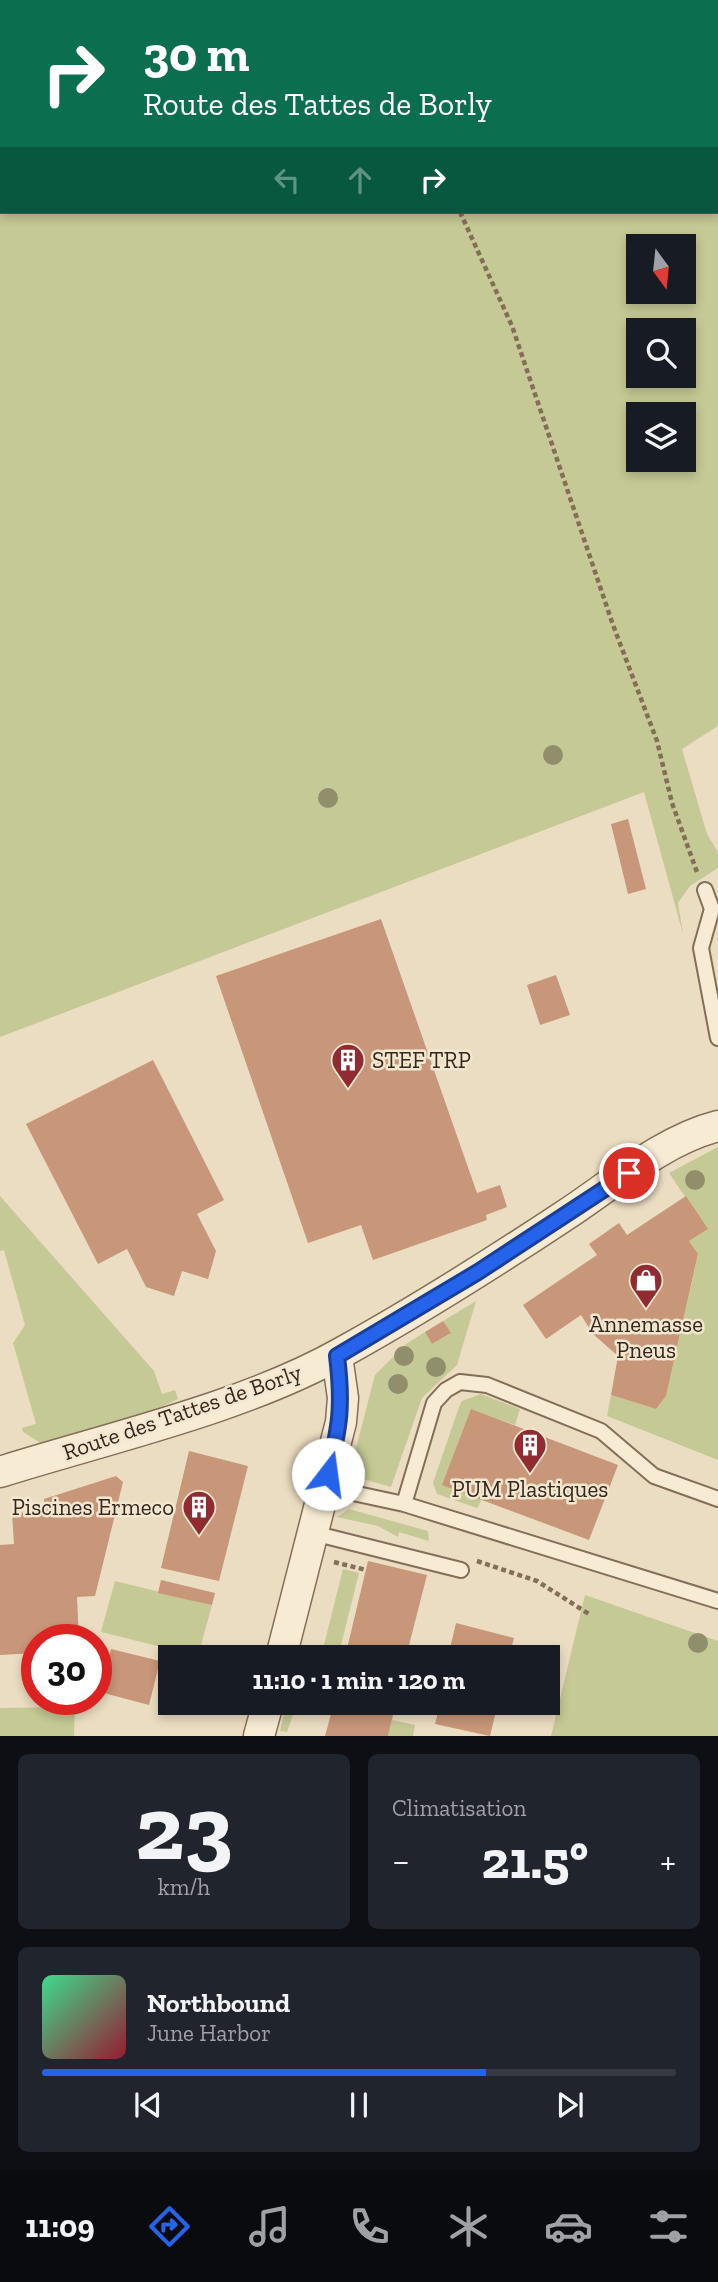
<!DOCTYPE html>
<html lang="fr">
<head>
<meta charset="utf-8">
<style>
  body { margin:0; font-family:"Zilla Slab",serif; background:#20242c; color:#f1f3f6; height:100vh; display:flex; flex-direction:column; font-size:26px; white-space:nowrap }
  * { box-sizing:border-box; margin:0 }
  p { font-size:23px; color:#9ea1a6 }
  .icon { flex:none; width:38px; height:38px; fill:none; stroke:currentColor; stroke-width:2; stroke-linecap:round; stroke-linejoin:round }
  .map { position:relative; height:1736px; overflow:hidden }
  .sheet { display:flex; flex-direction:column; gap:18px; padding:18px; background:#0d0f14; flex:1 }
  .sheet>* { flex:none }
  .banner { position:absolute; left:0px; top:0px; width:719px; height:214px; box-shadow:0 4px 10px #0003; background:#0b6e4f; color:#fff; overflow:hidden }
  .needle { width:46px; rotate:165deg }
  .controls { position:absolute; left:626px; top:234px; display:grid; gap:14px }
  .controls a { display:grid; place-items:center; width:70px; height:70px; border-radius:0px; background:#171b24; box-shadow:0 4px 10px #0003; font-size:35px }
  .speed { position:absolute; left:21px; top:1624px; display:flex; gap:14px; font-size:35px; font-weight:700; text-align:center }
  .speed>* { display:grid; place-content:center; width:91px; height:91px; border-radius:50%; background:#171b24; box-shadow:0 4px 10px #0003; line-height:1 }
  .speed .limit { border:10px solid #d22; background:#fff; color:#111 }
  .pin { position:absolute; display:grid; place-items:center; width:60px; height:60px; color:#fff; margin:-30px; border:4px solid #fff; border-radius:50%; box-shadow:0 2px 7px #0007 }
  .me { position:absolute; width:77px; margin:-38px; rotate:15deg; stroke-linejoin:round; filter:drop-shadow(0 0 5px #0008) }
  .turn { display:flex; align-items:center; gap:24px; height:147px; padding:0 28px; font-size:32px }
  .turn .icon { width:91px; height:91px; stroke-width:2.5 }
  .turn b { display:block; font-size:49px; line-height:60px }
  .lanes { display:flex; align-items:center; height:66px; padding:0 28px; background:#0003; justify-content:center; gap:35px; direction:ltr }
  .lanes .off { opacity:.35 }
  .big { font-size:52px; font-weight:700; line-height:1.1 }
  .sheet .card { flex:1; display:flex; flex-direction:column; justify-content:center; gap:10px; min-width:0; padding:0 24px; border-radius:10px; background:#20242c }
  .sheet .dial { align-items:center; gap:0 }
  .dial b { font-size:91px; line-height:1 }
  .song { display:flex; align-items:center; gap:21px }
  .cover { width:84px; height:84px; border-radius:10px; background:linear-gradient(135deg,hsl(150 70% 55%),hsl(350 70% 35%)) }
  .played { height:7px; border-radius:4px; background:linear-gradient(90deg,#2563eb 70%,#363941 70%) }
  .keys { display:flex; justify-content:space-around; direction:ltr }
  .heat { display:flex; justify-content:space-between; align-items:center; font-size:38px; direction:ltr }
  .sheet .tiles { flex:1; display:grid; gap:18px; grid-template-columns:1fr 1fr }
  .card:last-child { grid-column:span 2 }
  .trip { position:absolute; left:158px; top:1645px; width:402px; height:70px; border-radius:0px; background:#171b24; box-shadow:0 4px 10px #0003; font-weight:700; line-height:70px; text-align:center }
  .dock { display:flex; height:112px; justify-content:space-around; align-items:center; background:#090b0e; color:#9ea1a6 }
  .dock .icon { width:49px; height:49px }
  .dock .current { color:#2563eb }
  .dock b { font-size:32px; color:#f1f3f6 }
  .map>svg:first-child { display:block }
  .green { fill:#c5c995; fill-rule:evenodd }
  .building { fill:#c89678 }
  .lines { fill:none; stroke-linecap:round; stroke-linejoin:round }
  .lane-casing { stroke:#846e59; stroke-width:18 }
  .street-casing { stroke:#846e59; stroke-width:33 }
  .path { stroke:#846e59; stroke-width:4.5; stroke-dasharray:5 3.5; stroke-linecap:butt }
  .lane { stroke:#f7ebd3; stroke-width:14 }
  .street { stroke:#f7ebd3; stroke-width:30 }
  .tree { fill:#918f6b }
  .route-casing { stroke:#184099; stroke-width:18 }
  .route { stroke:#2563eb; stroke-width:12 }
  .labels { text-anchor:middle; stroke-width:5; stroke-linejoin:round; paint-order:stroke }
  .poi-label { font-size:23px; fill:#34271d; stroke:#f3e7d0 }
  .street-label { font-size:23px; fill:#34271d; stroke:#f3e7d0 }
</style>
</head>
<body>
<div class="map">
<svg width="718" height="1736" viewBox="0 0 718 1736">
  <rect width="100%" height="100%" fill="#ebddc1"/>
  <!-- green -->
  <path class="green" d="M0,0H718V726L682,749L707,834L718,852V868L690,886L678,903L683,934L644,792L0,1037ZM2,2H718V212H2ZM639,247H684V292H639ZM639,331H684V376H639ZM639,415H684V460H639Z
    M718,1147V1460L607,1416L611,1395L656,1409L666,1396L698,1255L689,1241L707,1229L669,1173Z
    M0,1196L154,1371L162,1394L175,1390L178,1399L146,1414L47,1447L23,1432L22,1428L36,1424L13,1343L25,1325L4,1250L0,1251Z
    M476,1301L457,1365L422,1398L391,1487L349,1475L375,1375L406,1344L425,1332L432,1344L450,1334L443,1321Z
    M481,1394L520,1409L515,1425L472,1410L482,1499L477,1508L437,1494L433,1483L459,1407L462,1401Z
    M349,1509L428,1531L429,1541L399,1532L398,1537L378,1526L337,1517Z
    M343,1569L359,1573L338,1657H321Z
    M115,1581L212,1605L198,1656L101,1632Z
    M585,1595L718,1641V1736H551Z
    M286,1703H297L287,1732L280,1731Z
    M75,1707L74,1736H0V1708Z
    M392,1720L415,1725L413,1736H388Z"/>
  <!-- building -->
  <path class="building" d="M628,819L646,889L628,894L611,824Z
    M381,919L477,1193L500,1185L507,1207L486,1215L487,1220L373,1260L361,1225L308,1243L216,976Z
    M556,975L570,1015L540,1025L527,985Z
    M153,1060L224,1200L197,1214L216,1251L208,1279L182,1271L174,1296L146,1287L127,1249L98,1264L26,1124Z
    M686,1196L708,1229L689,1241L698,1254L666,1396L656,1409L611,1395L618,1356L593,1334L581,1315L546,1339L523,1305L597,1255L589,1244L619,1223L627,1235Z
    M443,1321L451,1333L432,1344L425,1332Z
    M471,1409L618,1465L589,1540L442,1485Z
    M189,1451L248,1466L219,1581L161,1568Z
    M116,1476L123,1482L95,1596L77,1597L79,1640H37V1653L0,1655V1545L14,1544L12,1513L45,1512L44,1499Z
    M368,1561L427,1575L408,1649L436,1657H345Z
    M161,1580L215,1593L212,1605L158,1593Z
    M456,1623L514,1638L509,1657H448Z
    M111,1649L160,1661L149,1705L100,1692Z
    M334,1703H396L388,1736H325Z
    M405,1703H498L490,1736L435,1724L438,1712Z"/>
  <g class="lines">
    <defs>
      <path id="lane" d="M705,890L712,909L701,948L718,1038
        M325,1487L404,1504L718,1601
        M404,1504L434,1403L446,1390L460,1382L487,1385L601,1431L654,1476L718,1499
        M313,1533L461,1570"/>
      <path id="street" d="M0,1472C108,1438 243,1408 341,1353C419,1310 493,1263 567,1214C614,1183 663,1140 718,1126
        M281,1657L341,1422L343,1398L337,1356
        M259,1736L268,1703"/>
    </defs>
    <!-- lane casing -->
    <use href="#lane" class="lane-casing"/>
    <!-- street casing -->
    <use href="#street" class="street-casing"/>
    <!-- path -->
    <path class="path" d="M363,0V2
      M460,212L512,326L613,625L657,741L672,803L697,872
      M477,1561L537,1581L589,1614
      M334,1562L366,1570
      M344,1657L345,1656"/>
    <!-- lane -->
    <use href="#lane" class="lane"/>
    <!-- street -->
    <use href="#street" class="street"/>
  </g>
  <!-- trees -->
  <g class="tree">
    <circle cx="553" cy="755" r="10"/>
    <circle cx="328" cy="798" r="10"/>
    <circle cx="695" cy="1180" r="10"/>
    <circle cx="404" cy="1356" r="10"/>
    <circle cx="436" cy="1367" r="10"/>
    <circle cx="398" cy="1384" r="10"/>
    <circle cx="698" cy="1643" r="10"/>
  </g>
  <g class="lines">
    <defs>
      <path id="route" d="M328,1474C340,1426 343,1405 337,1356L478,1272L629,1173"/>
    </defs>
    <!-- route casing -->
    <use href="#route" class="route-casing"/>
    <!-- route -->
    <use href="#route" class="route"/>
  </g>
  <!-- icons -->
  <defs>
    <symbol id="building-pin" viewBox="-11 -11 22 30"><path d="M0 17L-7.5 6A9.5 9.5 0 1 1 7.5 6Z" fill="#902c31" stroke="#f3e7d0"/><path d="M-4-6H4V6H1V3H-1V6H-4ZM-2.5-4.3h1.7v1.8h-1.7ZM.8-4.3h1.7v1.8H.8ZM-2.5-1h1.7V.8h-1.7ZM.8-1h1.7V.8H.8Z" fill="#fff"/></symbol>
    <symbol id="shop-pin" viewBox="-11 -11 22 30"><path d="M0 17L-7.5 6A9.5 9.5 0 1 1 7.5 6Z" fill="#902c31" stroke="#f3e7d0"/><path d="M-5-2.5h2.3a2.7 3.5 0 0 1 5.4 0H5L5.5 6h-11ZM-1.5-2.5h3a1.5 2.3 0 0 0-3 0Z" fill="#fff"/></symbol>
  </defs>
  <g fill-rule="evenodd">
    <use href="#building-pin" x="329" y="1041" width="38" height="52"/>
    <use href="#shop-pin" x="627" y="1261" width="38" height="52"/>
    <use href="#building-pin" x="511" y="1426" width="38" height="52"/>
    <use href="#building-pin" x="180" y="1488" width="38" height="52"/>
  </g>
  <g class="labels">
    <!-- poi labels -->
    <g class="poi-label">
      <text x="372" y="1068" text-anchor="start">STEF TRP</text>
      <text x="646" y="1332">Annemasse<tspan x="646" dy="26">Pneus</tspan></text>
      <text x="530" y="1497">PUM Plastiques</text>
      <text x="174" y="1515" text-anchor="end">Piscines Ermeco</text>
    </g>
    <!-- street labels -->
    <g class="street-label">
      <text transform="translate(182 1412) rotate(-19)" y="8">Route des Tattes de Borly</text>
    </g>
  </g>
</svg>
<div class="controls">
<a><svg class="needle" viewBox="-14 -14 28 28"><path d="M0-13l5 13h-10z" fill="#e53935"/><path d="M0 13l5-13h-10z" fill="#9ea1a6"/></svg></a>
<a><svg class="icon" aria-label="search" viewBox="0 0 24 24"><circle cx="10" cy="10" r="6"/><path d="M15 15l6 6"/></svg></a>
<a><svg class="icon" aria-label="layers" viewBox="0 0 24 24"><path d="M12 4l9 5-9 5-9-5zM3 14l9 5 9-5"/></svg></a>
</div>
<div class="speed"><div class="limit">30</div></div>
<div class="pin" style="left:629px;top:1173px;background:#d93025"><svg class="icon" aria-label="arrive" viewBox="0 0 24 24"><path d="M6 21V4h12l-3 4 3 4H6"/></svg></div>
<svg class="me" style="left:328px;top:1474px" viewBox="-20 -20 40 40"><circle r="19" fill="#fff"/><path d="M0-13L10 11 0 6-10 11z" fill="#2563eb"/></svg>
<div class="trip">11:10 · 1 min · 120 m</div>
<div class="banner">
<div class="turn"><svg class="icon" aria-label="right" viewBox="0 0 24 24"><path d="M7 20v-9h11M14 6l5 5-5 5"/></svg><div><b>30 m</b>Route des Tattes de Borly</div></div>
<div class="lanes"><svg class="icon off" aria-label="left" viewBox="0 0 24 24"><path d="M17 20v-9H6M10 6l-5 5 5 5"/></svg><svg class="icon off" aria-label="ahead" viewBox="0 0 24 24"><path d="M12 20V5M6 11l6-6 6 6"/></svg><svg class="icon" aria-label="right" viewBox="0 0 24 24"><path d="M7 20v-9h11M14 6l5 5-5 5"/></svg></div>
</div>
</div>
<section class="sheet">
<div class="tiles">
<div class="card dial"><b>23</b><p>km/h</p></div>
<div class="card"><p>Climatisation</p>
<div class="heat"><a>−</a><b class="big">21.5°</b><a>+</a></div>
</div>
<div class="card">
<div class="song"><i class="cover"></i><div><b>Northbound</b><p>June Harbor</p></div></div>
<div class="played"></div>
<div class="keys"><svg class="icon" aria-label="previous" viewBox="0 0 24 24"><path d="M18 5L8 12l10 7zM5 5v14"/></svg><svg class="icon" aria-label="pause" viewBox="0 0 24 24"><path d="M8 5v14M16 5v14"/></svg><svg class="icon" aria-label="next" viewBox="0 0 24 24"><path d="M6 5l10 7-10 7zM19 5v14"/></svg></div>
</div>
</div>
</section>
<nav class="dock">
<b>11:09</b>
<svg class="icon current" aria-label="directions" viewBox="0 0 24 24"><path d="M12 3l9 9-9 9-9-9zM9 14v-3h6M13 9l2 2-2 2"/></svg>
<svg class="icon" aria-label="music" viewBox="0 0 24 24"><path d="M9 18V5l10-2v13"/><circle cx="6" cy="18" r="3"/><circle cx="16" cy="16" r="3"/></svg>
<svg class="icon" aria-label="phone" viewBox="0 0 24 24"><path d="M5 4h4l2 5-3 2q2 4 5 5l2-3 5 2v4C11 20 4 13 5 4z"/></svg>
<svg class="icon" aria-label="climate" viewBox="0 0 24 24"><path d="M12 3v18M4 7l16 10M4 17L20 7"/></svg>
<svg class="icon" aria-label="car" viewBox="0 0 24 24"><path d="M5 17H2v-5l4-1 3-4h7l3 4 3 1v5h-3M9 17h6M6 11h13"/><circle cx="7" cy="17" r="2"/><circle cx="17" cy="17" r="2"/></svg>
<svg class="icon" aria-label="filters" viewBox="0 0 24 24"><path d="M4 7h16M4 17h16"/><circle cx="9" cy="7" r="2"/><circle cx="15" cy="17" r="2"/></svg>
</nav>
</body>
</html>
